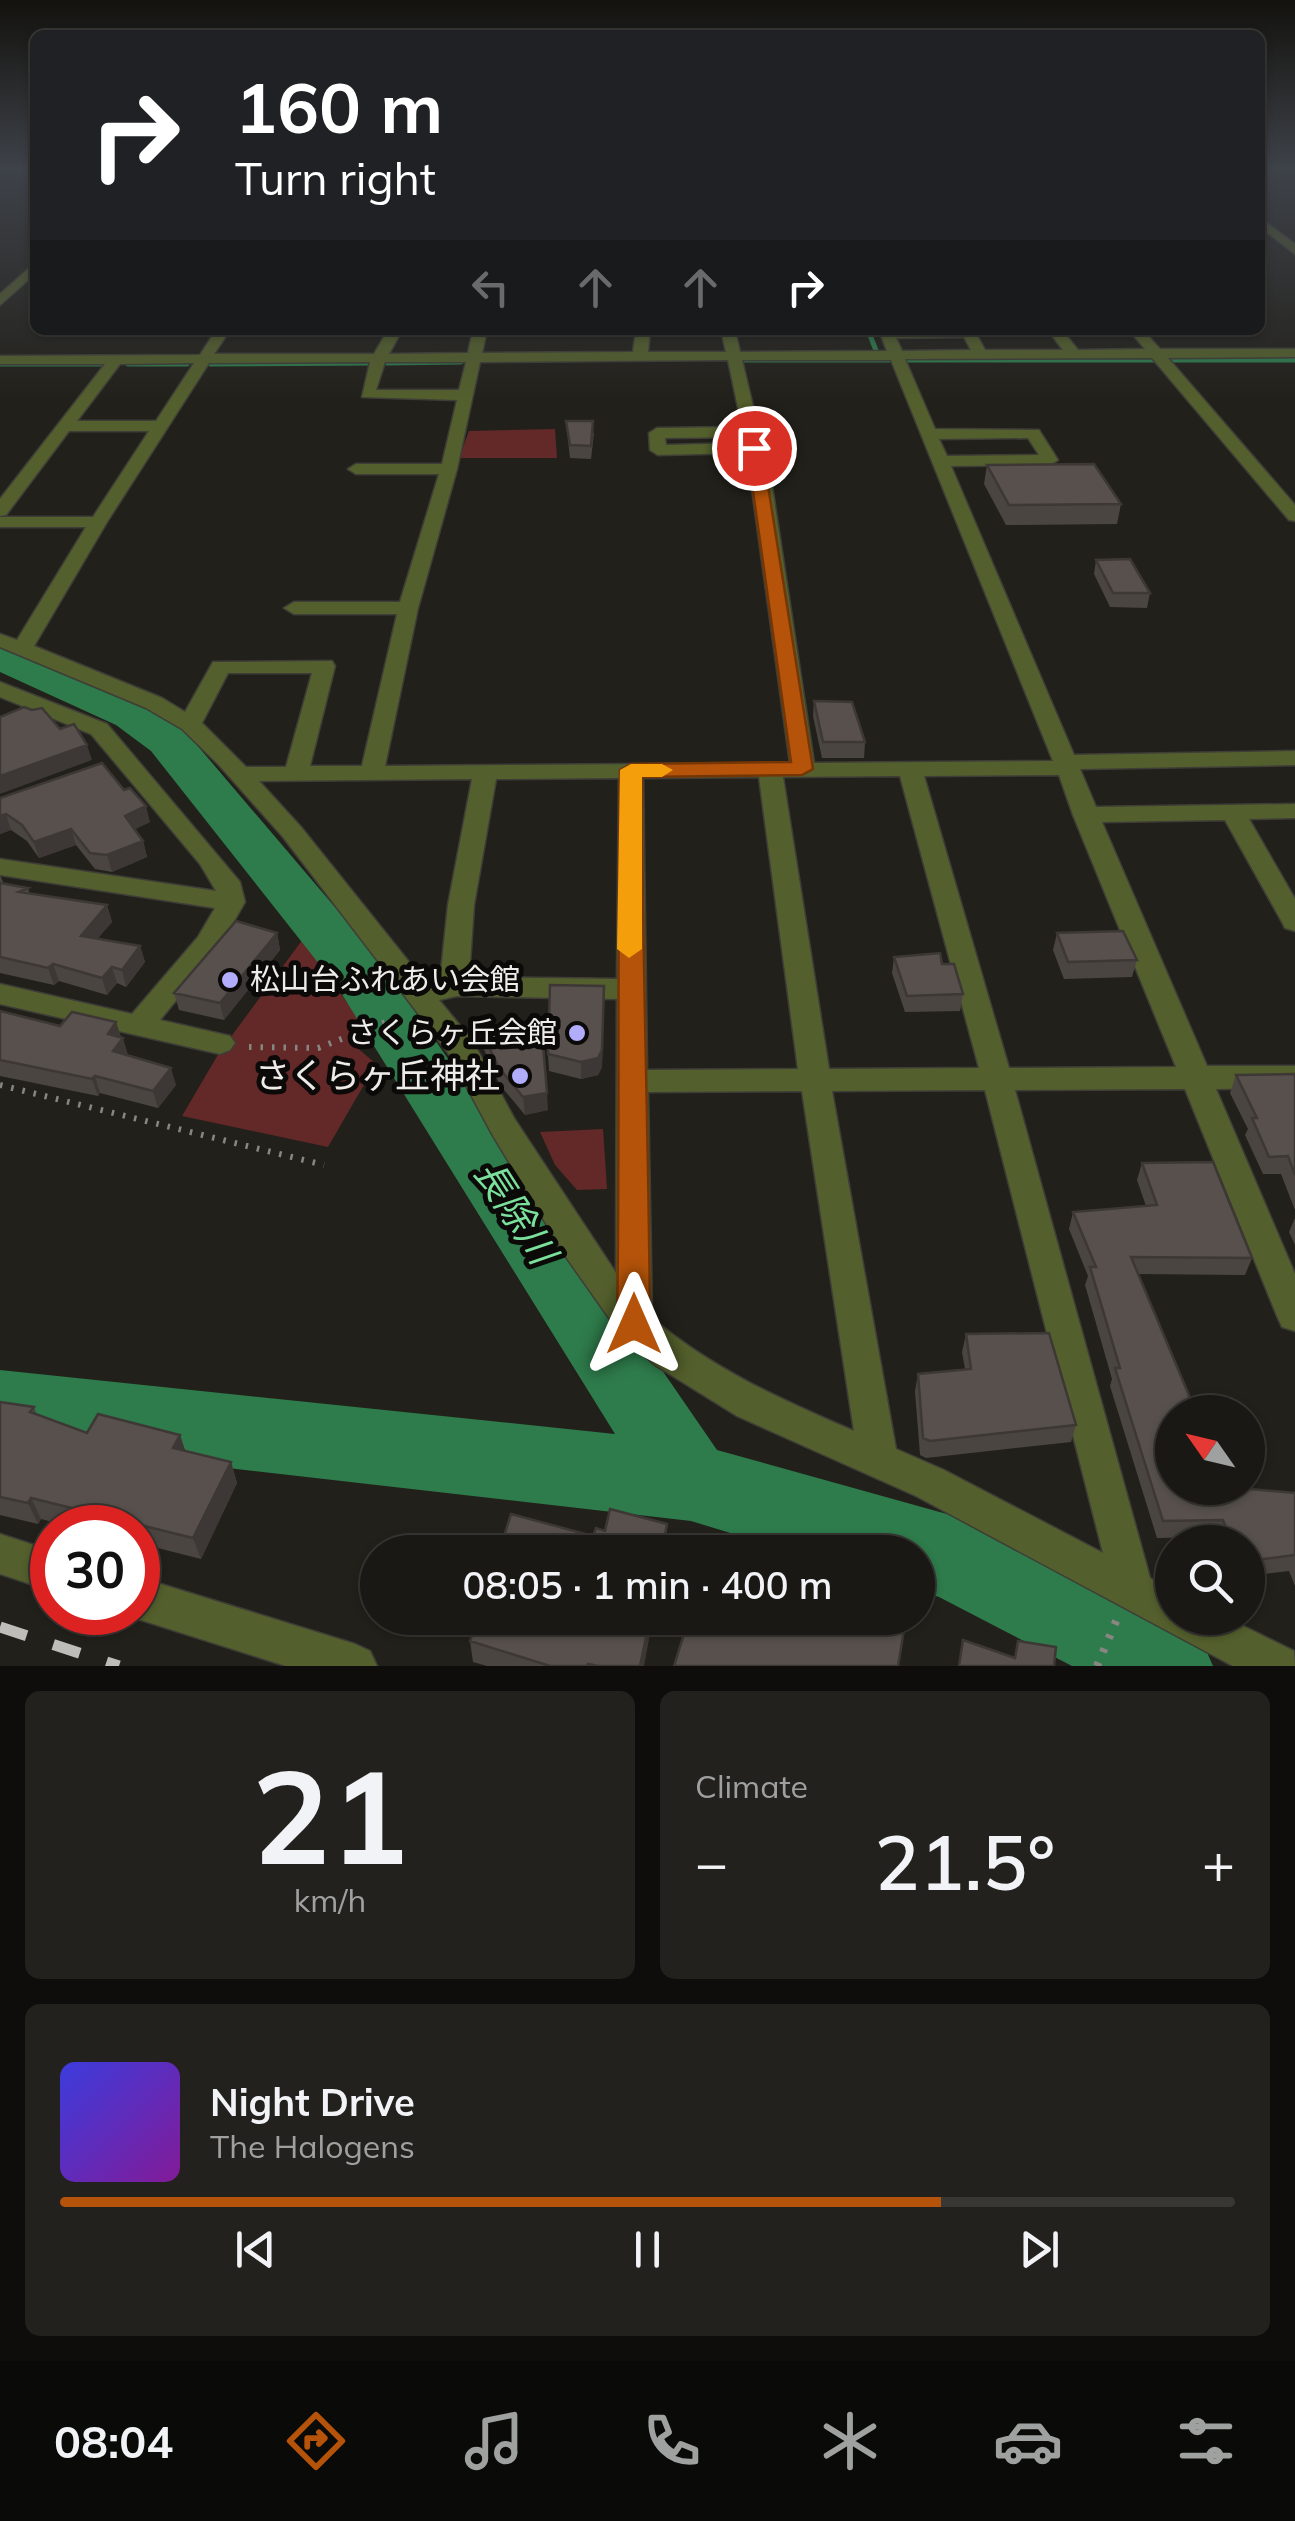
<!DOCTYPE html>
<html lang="en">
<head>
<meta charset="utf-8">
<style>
  body { margin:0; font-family:Mulish,"Noto Sans JP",sans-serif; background:#23211d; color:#f1f3f6; height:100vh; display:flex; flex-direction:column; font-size:38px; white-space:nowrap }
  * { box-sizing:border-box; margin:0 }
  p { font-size:32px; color:#9fa0a0 }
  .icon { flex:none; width:55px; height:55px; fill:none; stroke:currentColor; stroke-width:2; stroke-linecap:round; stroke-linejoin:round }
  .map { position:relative; height:1666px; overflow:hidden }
  .side { display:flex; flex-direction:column; gap:25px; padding:25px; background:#0e0d0b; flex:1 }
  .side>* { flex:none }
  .banner { position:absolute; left:30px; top:30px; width:1235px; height:305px; border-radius:15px; box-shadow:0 2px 8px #0004,0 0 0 2px #383734; background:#202124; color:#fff; overflow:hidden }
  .needle { width:65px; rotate:304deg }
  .tools { position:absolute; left:1155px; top:1395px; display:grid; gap:20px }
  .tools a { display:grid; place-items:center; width:110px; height:110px; border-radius:50%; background:#1a1814; box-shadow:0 2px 8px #0004,0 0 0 2px #383734; font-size:50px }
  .speed { position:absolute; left:30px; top:1505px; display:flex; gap:20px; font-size:50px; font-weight:700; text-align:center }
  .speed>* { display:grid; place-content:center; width:130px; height:130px; border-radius:50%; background:#1a1814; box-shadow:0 2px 8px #0004,0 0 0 2px #383734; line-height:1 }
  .speed .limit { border:15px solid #d22; background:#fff; color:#111 }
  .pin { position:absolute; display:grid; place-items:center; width:85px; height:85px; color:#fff; margin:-42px; border:5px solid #fff; border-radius:50%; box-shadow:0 2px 10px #0007 }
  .me { position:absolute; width:110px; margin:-55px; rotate:0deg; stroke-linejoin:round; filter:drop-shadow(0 0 8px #0008) }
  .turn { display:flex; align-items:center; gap:35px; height:210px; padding:0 40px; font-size:45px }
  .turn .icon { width:130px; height:130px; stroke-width:2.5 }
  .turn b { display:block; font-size:70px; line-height:85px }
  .lanes { display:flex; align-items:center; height:95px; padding:0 40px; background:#0003; justify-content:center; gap:50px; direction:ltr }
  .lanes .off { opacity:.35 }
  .big { font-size:75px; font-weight:600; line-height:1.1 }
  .side .widget { flex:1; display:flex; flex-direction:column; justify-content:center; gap:15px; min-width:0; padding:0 35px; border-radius:15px; background:#23211d }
  .side .dial { align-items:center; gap:0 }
  .dial b { font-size:130px; line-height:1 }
  .song { display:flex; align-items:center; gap:30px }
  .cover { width:120px; height:120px; border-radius:15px; background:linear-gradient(135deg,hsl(240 70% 55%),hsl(290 70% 35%)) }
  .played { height:10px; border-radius:5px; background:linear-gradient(90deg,#b45309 75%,#383734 75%) }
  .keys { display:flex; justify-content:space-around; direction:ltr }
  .heat { display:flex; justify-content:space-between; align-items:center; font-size:55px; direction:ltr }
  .side .tiles { flex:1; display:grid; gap:25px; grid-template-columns:1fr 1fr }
  .widget:last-child { grid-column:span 2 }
  .trip { position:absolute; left:360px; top:1535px; width:575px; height:100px; border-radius:50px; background:#1a1814; box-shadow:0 2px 8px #0004,0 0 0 2px #383734; font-weight:600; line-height:100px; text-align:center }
  .tabs { display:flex; height:160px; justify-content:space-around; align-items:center; background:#0a0a08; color:#9fa0a0 }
  .tabs .icon { width:70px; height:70px }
  .tabs .active { color:#b45309 }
  .tabs b { font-size:45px; color:#f1f3f6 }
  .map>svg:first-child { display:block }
  .green { fill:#632928 }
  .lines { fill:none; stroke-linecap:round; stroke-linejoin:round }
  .stream { stroke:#2e7b4b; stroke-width:5 }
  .river { fill:#2e7b4b; fill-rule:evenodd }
  .minor-casing { stroke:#3e3d37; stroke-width:3 }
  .path-far1 { stroke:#878681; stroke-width:6; stroke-dasharray:2.5 9; stroke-linecap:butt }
  .path { stroke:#878681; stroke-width:8; stroke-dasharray:4 11; stroke-linecap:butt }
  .minor { fill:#535f2c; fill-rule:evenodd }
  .rail { stroke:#bebdb9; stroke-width:11; stroke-dasharray:28 28; stroke-linecap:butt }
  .wall { fill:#4b4541 }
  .shaded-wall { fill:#3d3835 }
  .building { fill:#57504c; stroke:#3d3835; stroke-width:2.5 }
  .route { fill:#b45309; stroke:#753606; stroke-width:2.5 }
  .slow { fill:#f59e0b }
  .poi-dot { fill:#b1adfa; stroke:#0b0a08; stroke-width:4 }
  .labels { text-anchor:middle; stroke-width:10; stroke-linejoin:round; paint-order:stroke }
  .poi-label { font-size:30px; fill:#edece8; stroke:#0b0a08; text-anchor:start }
  .near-poi-label { font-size:35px; fill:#edece8; stroke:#0b0a08; text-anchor:end }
  .near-water-label { font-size:38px; font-style:italic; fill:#7ae09b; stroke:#0b0a08 }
</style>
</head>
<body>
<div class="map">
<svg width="1295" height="1666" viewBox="0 0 1295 1666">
  <rect width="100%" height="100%" fill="#22201a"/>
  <!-- green -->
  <path class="green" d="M555,429L557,458H459L469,431Z
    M303,939L359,1020L354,1045L376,1064L328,1147L182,1116L219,1053Z
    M603,1129L607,1189L577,1190L555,1165L540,1132Z"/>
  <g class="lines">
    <!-- stream -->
    <path class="stream" d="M868,330L879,358
      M741,360H1295
      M387,363L461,362
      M0,364H101
      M128,364H187
      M210,364L376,363"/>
    <!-- river -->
    <path class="river" d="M0,642L150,705L185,731L380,960L717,1450L954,1516L984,1529L1199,1634L1213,1666H1072L939,1597L918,1590V1552H793L691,1521L0,1442V1370L615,1434L338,988L151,751L116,725L0,672Z"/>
    <defs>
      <path id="minor" d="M1260,218L1295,244V254L1260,227Z
        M35,263V274L0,305V294Z
        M216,330H230L214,354H374L388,330H402L389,354L468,353L473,330H487L482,353L633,352L636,330H650L648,352H726L721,330H735L740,352L887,351L879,330H974L985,350H1063L1048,330H1062L1078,350L1145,349L1129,330H1143L1160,349H1295V357L1168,358L1295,505V521L1289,520L1152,358L905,359L935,429L1039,430L1058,460L1050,465L951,466L1074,755L1295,751V765L1080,769L1096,807L1295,804V818L1249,819L1295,899V931L1285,928L1282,922L1225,820L1102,822L1207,1066H1295V1088L1216,1089L1295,1274V1331L1282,1327L1277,1316L1185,1089L1015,1090L1150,1578L1172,1590V1618H1227L1294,1651L1295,1666H1233L916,1496L737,1416L655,1365L621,1335L566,1257L492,1134L449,1054L283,837L218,764L182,729L146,708L0,647V634L17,640L86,527H0V517H93L149,431H69L6,515L0,516V499L105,364H0V356L200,355ZM964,337L971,350L902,351L896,338ZM728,360L742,427L657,428L649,433L650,450L658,455L747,453L790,763L385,766L418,608L457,469L480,362ZM742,360H891L1053,761L814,763L772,486ZM370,362L362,397L457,400L442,464H356L348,469L356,474H439L400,602H294L284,608L294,614H397L362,766H310L335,666L332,661L213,662L185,712L162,698L34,646L107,522L209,363ZM385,362H466L459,390H376ZM194,363L156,421H77L120,364ZM744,437L745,443L666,445L665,438ZM1028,438L1039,455L947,456L939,439ZM228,673H312L286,767H246L202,723ZM1059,775L1073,815L1176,1067L1009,1068L924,776ZM900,776L979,1068L829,1069L783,777ZM759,777L798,1069L647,1070L643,778ZM619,778L617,979L469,977L474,905L496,779ZM472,779L448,905L440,981L429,987L301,827L259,781ZM457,996L617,999L616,1273L514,1118L472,1040L439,1000ZM985,1090L1103,1553L944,1470L896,1449L832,1091ZM802,1091L854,1431C782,1400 712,1369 652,1318L648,1092Z
        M0,682L107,724L240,882L245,902L218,949L160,1020L230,1036L235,1043L230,1050L220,1054L0,1004V984L132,1014L198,937L215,908L0,875V859L216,891L200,864L91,734L0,697Z
        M0,1534L52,1551V1591L0,1574Z
        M138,1577L355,1644L370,1651L377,1666H286L138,1619L123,1612H138Z"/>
    </defs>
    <!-- minor casing -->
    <use href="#minor" class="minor-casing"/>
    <!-- path-far1 -->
    <path class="path-far1" d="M249,1047L318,1048L401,1016
      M0,1085L324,1165"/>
    <!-- path -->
    <path class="path" d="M1097,1666L1117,1619"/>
    <!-- minor -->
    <use href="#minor" class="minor"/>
    <!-- rail -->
    <path class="rail" d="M0,1627L119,1666"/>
  </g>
  <!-- wall -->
  <path class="wall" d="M566,421L594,433L591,459L570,458Z
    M987,465L1121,504L1117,524L1006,525L984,484Z
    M1096,560L1150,593L1147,608L1110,607L1094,574Z
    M814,701L865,742L864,758H822L813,716Z
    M0,798L150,822L135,829L143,841L147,857L112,872L95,869L76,845L39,858L27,841L11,830L0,834Z
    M0,875L4,884L28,888L30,894L107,905L112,922L98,938L140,946L145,962L126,987L117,983L107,995L59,981L54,985L0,973Z
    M277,933L280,950L224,1020L179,1010L174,993Z
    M1057,933L1137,960L1132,977L1064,979L1053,950Z
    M894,957L942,964L963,994L960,1011L905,1012L892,973Z
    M604,986L602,1067L598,1075L581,1079L549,1071L548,1054Z
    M0,1011L60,1026L121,1037L128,1055L176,1085L158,1108L100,1093L98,1096L0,1076Z
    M479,1026L548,1110L525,1115L500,1085L481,1043Z
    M1295,1074V1210L1281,1174H1263L1245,1135L1248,1129L1230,1093L1236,1075Z
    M1142,1163L1252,1258L1245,1275L1138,1274L1172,1412V1488L1295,1493V1586L1289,1571L1248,1576V1542H1218L1216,1537L1157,1538L1110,1386L1112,1379L1085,1285L1088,1276L1069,1229L1073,1212L1146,1206L1137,1180Z
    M1295,1218V1245L1289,1232Z
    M966,1334L1076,1425L1071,1442L926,1458L920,1455L915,1391L918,1374L965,1369L962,1352Z
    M0,1402L34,1407L37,1415L87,1433L180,1435L185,1451L231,1462L237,1483L201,1559L138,1543V1528H75L41,1519L38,1524L0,1515Z
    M470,1641L644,1666H487L473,1662Z"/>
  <!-- shaded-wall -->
  <path class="shaded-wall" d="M87,745L92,760L0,794V776Z
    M146,806L150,822L129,832L125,816Z
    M6,814L11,830L0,834V816Z
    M71,829L76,845L39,858L34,842Z
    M143,841L147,857L112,872L107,855Z
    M107,905L112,922L86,952L81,936Z
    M277,933L280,950L224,1020L220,1003Z
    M140,946L145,962L126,987L122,970Z
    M53,964L59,981L54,985L48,968Z
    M112,967L117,983L107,995L102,978Z
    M604,986L602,1067L598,1075L581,1079V1062Z
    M116,1022L122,1039L108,1034Z
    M123,1038L128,1055L113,1051Z
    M171,1068L176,1085L158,1108L153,1091Z
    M95,1076L100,1093L98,1096L92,1079Z
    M547,1093L548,1110L525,1115L523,1097Z
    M180,1435L187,1456L173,1448Z
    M231,1462L237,1483L201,1559L193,1538Z
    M31,1498L41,1519L38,1524L28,1503Z
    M667,1524L666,1552H662Z
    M650,1618H653L644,1666H640Z"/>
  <!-- building -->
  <path class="building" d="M566,421H593L591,446L570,445Z
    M1094,464L1121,504L1009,505L987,465Z
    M1130,559L1150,593H1113L1096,560Z
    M814,701L852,702L865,742H823Z
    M24,707L32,710L42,708L60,729L74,724L87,745L0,776V717Z
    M102,763L124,790L130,788L146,806L125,816L143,841L107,855L90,853L71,829L34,842L22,825L6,814L0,816V798Z
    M0,883L28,888L19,892L107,905L81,936L140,946L122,970L112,967L102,978L53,964L48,968L0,957Z
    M236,921L277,933L220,1003L174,993Z
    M1123,931L1137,960L1068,962L1057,933Z
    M940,953L942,964H954L963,994L907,996L894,957Z
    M550,985L604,986L602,1050L598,1058L581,1062L548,1054Z
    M0,1011L60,1026L72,1012L116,1022L108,1034L123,1038L113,1051L171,1068L153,1091L95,1076L92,1079L0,1060Z
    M515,1024L543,1045L547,1093L523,1097L499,1068L479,1026Z
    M1295,1074V1175L1288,1156L1269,1157L1252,1118H1257L1236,1075Z
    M1213,1162L1252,1258L1131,1257L1196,1412H1172V1488H1238L1295,1493V1555L1248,1561V1542H1232L1223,1520L1163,1521L1115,1368H1120L1090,1267H1096L1073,1212L1157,1205L1142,1163Z
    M1049,1333L1076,1425L930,1441L923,1438L918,1374L971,1369L966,1334Z
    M0,1402L34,1407L30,1412L87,1433L98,1414L180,1435L173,1448L231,1462L193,1538L31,1498L28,1503L0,1497Z
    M610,1509L667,1524L662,1552H499L511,1514L593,1536L596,1528L605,1531Z
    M714,1537L781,1552H709Z
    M478,1618H650L640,1666H598L588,1664L587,1666H550L470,1641Z
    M689,1618H906L898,1666H674Z
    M963,1640L1015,1658L1018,1641L1056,1647L1054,1666H959Z"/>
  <!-- sky -->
  <linearGradient id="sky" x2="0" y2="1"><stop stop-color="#13120e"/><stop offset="0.42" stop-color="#3e4249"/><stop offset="1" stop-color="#3e4249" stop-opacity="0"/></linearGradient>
  <rect width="1295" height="402" fill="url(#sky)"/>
  <!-- route -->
  <path class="route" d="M754,444L762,448L813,769L802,775L642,777C642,959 649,1141 650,1324L645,1334L634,1338L622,1334L617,1324C620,1139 617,955 620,770L631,764L791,762L747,448Z"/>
  <!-- slow -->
  <path class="slow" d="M631,764H662L673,770L662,777H642V949L629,958L617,949L620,770Z"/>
  <!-- markers -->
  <g class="poi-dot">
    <circle cx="230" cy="980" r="10"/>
    <circle cx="577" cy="1033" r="10"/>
    <circle cx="520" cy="1076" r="10"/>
  </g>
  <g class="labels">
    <!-- poi labels -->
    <g class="poi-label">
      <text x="250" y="990">松山台ふれあい会館</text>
      <text x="557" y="1043" text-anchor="end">さくらヶ丘会館</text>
    </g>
    <!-- near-poi labels -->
    <g class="near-poi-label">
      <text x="500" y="1088">さくらヶ丘神社</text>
    </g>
    <!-- near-water labels -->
    <g class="near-water-label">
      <text transform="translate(515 1212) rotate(57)" y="13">長除川</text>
    </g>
  </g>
</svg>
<div class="tools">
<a><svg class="needle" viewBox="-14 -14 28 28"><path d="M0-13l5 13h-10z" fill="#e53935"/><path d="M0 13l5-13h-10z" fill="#9fa0a0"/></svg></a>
<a><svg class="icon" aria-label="search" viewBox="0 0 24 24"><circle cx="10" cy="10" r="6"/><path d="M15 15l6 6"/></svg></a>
</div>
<div class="speed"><div class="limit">30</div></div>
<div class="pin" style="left:754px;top:448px;background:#d93025"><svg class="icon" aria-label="arrive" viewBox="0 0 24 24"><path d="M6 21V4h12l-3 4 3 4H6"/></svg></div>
<svg class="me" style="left:634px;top:1324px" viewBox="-20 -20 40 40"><path d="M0-17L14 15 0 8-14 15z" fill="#b45309" stroke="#fff" stroke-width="4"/></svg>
<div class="trip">08:05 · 1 min · 400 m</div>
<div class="banner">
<div class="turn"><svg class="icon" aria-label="right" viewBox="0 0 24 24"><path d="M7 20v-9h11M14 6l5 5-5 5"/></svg><div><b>160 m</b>Turn right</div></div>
<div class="lanes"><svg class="icon off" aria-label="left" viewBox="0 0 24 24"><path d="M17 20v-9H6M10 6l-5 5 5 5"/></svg><svg class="icon off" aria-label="ahead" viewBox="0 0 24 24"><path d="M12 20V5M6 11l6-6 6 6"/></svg><svg class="icon off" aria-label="ahead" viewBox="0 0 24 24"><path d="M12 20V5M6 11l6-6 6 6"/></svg><svg class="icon" aria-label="right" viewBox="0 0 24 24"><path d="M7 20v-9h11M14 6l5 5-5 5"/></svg></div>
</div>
</div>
<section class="side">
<div class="tiles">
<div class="widget dial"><b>21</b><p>km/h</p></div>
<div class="widget"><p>Climate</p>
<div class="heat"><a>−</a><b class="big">21.5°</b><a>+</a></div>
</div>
<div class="widget">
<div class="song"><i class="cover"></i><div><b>Night Drive</b><p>The Halogens</p></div></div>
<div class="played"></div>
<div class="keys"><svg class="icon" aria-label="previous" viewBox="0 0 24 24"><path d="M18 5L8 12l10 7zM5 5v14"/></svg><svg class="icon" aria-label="pause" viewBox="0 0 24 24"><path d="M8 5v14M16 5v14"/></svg><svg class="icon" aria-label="next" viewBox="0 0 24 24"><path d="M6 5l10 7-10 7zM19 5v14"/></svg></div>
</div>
</div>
</section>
<nav class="tabs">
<b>08:04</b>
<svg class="icon active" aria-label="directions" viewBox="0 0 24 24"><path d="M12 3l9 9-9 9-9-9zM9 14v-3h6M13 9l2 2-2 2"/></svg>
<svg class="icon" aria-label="music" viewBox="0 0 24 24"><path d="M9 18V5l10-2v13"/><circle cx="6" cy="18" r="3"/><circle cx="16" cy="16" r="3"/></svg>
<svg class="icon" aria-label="phone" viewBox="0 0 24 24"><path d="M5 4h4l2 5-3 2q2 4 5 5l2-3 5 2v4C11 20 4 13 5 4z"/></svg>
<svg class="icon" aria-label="climate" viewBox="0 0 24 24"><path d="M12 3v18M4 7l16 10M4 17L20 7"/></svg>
<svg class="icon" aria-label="car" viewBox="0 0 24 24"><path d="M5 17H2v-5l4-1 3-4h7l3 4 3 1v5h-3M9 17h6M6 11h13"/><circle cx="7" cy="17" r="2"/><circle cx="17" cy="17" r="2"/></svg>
<svg class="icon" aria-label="filters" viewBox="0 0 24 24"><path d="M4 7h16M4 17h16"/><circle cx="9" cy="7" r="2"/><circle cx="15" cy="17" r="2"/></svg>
</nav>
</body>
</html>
